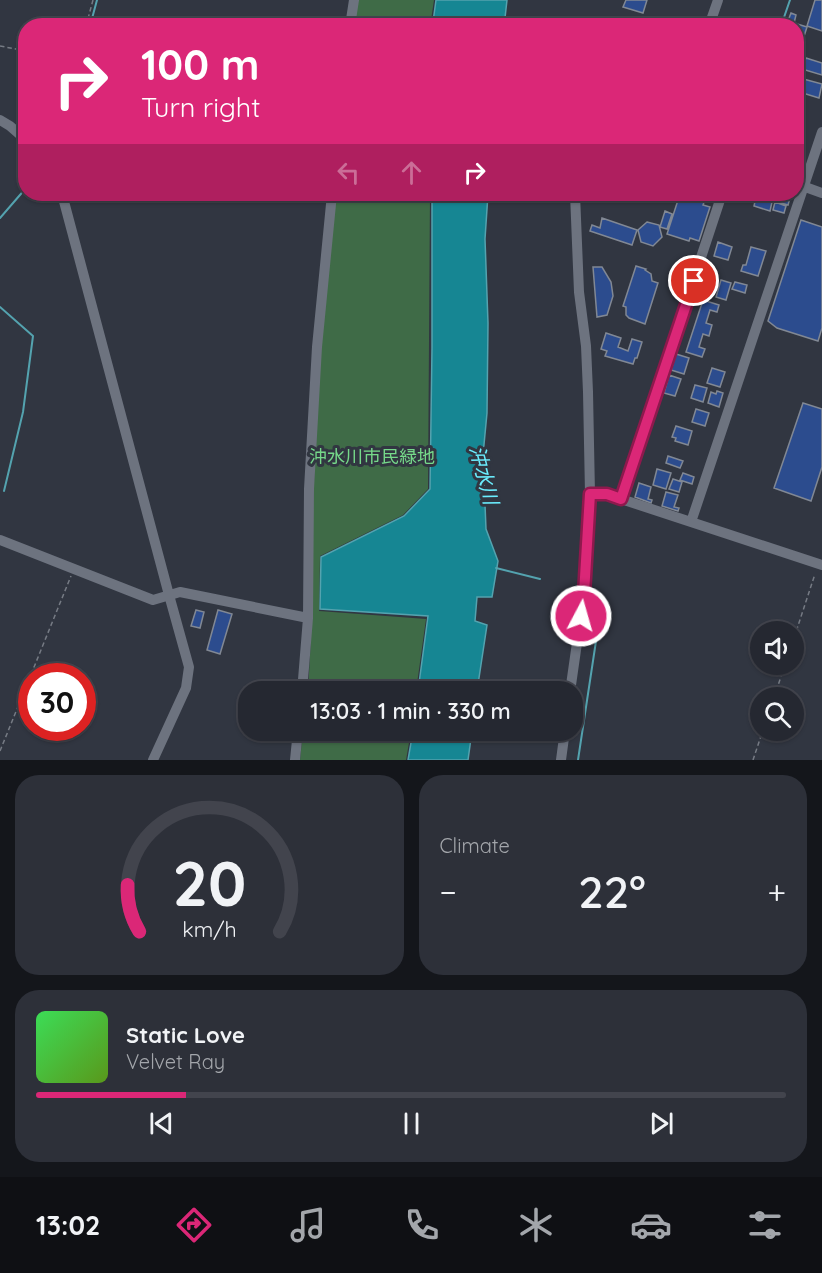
<!DOCTYPE html>
<html lang="en">
<head>
<meta charset="utf-8">
<style>
  body { margin:0; font-family:Quicksand,"Noto Sans JP",sans-serif; background:#2d3039; color:#f1f3f6; height:100vh; display:flex; flex-direction:column; font-size:22px; white-space:nowrap }
  * { box-sizing:border-box; margin:0 }
  p { font-size:20px; color:#a3a6ab }
  .icon { flex:none; width:33px; height:33px; fill:none; stroke:currentColor; stroke-width:2; stroke-linecap:round; stroke-linejoin:round }
  .map { position:relative; height:760px; overflow:hidden }
  .panel { display:flex; flex-direction:column; gap:15px; padding:15px; background:#14161b; flex:1 }
  .panel>* { flex:none }
  .banner { position:absolute; left:18px; top:18px; width:786px; height:183px; border-radius:24px; box-shadow:0 2px 4px #0004,0 0 0 2px #42444d; background:#db2777; color:#fff; overflow:hidden }
  .controls { position:absolute; left:750px; top:621px; display:grid; gap:12px }
  .controls a { display:grid; place-items:center; width:54px; height:54px; border-radius:50%; background:#252831; box-shadow:0 2px 4px #0004,0 0 0 2px #42444d; font-size:30px }
  .speed { position:absolute; left:18px; top:663px; display:flex; gap:12px; font-size:30px; font-weight:700; text-align:center }
  .speed>* { display:grid; place-content:center; width:78px; height:78px; border-radius:50%; background:#252831; box-shadow:0 2px 4px #0004,0 0 0 2px #42444d; line-height:1 }
  .speed .limit { border:9px solid #d22; background:#fff; color:#111 }
  .pin { position:absolute; display:grid; place-items:center; width:51px; height:51px; color:#fff; margin:-26px; border:3px solid #fff; border-radius:50%; box-shadow:0 2px 6px #0007 }
  .me { position:absolute; width:66px; margin:-33px; rotate:6deg; stroke-linejoin:round; filter:drop-shadow(0 0 4px #0008) }
  .turn { display:flex; align-items:center; gap:21px; height:126px; padding:0 24px; font-size:27px }
  .turn .icon { width:78px; height:78px; stroke-width:2.5 }
  .turn b { display:block; font-size:42px; line-height:51px }
  .lanes { display:flex; align-items:center; height:57px; padding:0 24px; background:#0003; justify-content:center; gap:30px; direction:ltr }
  .lanes .off { opacity:.35 }
  .big { font-size:45px; font-weight:600; line-height:1.1 }
  .panel .widget { flex:1; display:flex; flex-direction:column; justify-content:center; gap:9px; min-width:0; padding:0 21px; border-radius:24px; background:#2d3039 }
  .panel .dial { align-items:center; gap:0 }
  .dial svg { height:156px; overflow:visible; fill:none; stroke:#42444d; stroke-width:7; stroke-linecap:round; text-anchor:middle }
  .dial text { fill:#f1f3f6; stroke:none }
  .song { display:flex; align-items:center; gap:18px }
  .cover { width:72px; height:72px; border-radius:9px; background:linear-gradient(135deg,hsl(130 70% 55%),hsl(90 70% 35%)) }
  .played { height:6px; border-radius:3px; background:linear-gradient(90deg,#db2777 20%,#42444d 20%) }
  .keys { display:flex; justify-content:space-around; direction:ltr }
  .heat { display:flex; justify-content:space-between; align-items:center; font-size:33px; direction:ltr }
  .panel .tiles { flex:1; display:grid; gap:15px; grid-template-columns:1fr 1fr }
  .widget:last-child { grid-column:span 2 }
  .trip { position:absolute; left:238px; top:681px; width:345px; height:60px; border-radius:24px; background:#252831; box-shadow:0 2px 4px #0004,0 0 0 2px #42444d; font-weight:600; line-height:60px; text-align:center }
  .dock { display:flex; height:96px; justify-content:space-around; align-items:center; background:#0f1014; color:#a3a6ab }
  .dock .icon { width:42px; height:42px }
  .dock .on { color:#db2777 }
  .dock b { font-size:27px; color:#f1f3f6 }
  .map>svg:first-child { display:block }
  .green { fill:#3f6b47 }
  .water { fill:#168693; stroke:#54a3af; stroke-width:1.5 }
  .lines { fill:none; stroke-linecap:round; stroke-linejoin:round }
  .stream { stroke:#54a3af; stroke-width:2 }
  .building { fill:#2c4c8e; stroke:#818894; stroke-width:1.5 }
  .path { stroke:#767b84; stroke-width:1.5; stroke-dasharray:4.5 3; stroke-linecap:butt }
  .minor { stroke:#6d737f; stroke-width:10 }
  .route-casing { stroke:#8e194d; stroke-width:15 }
  .route { stroke:#db2777; stroke-width:10 }
  .labels { text-anchor:middle; stroke-width:6; stroke-linejoin:round; paint-order:stroke }
  .park-label { font-size:18px; fill:#76d98a; stroke:#313641 }
  .water-label { font-size:20px; font-style:italic; fill:#6beeff; stroke:#313641 }
</style>
</head>
<body>
<div class="map">
<svg width="822" height="760" viewBox="0 0 822 760">
  <rect width="100%" height="100%" fill="#313641"/>
  <!-- green -->
  <path class="green" d="M355,0H434L431,20L420,25L352,26Z
    M335,194H430L428,489L403,515L320,556L319,611L426,619L416,691L308,692L311,637V554L319,361Z
    M303,731H411L406,760H300Z"/>
  <!-- water -->
  <path class="water" d="M436,0H507L505,18L512,25H424L433,22Z
    M432,194H488L485,239L488,323L487,413L483,455L486,529L498,561L492,597H477L475,621L487,625L477,691H418L428,616L320,609L321,557L404,516L430,489L432,348Z
    M413,731H472L468,760H408Z"/>
  <g class="lines">
    <!-- stream -->
    <path class="stream" d="M90,26L97,0
      M781,26L790,0
      M0,218L26,188
      M0,307L33,336L23,412L4,491
      M496,568L540,579
      M578,760L601,608L598,594"/>
  </g>
  <!-- building -->
  <path class="building" d="M626,0H647L643,13L623,7Z
    M815,0H822V31L807,26Z
    M791,13L796,15L794,23L807,27L799,52L804,54L800,66L796,65V26H786Z
    M806,58L822,63V75L802,69Z
    M796,77L822,84L819,98L796,91Z
    M680,194H707L703,205L710,207L699,241L690,238L689,241L667,234Z
    M781,194H791L788,205L778,202Z
    M756,197L772,202L770,211L754,206Z
    M775,202L786,206L784,213L773,210Z
    M665,211L672,214L667,229L660,227Z
    M602,218L637,230L632,245L590,231L592,225L600,228Z
    M801,220L822,227V328L818,341L777,328L768,321Z
    M647,222L659,225L662,237L653,246L641,242L638,230Z
    M718,242L732,247L728,260L714,256Z
    M751,247L766,251L758,276L741,271L743,265H746Z
    M636,266L646,269L645,270L651,274L652,281L658,283L645,324L629,318L626,315V307L623,306Z
    M593,267H602L611,282L613,296L607,315L597,317Z
    M721,280L731,283L726,300L716,297Z
    M735,282L747,285L745,293L732,289Z
    M703,300L719,305L717,312L710,310L706,323L712,325L709,336L703,334L699,347L705,349L702,357L686,352Z
    M606,333L621,338L618,347L628,351L632,339L642,342L637,358H635L633,364L605,356L607,351L601,349Z
    M676,354L689,358L684,374L671,370Z
    M712,368L725,372L720,387L707,383Z
    M669,375L681,379L675,396L664,393Z
    M695,385L707,388L703,402L691,398Z
    M717,391L723,393L719,407L708,403L711,392L716,394Z
    M803,403L822,409V467L811,501L774,488Z
    M696,409L709,413L705,426L692,422Z
    M676,426L692,431L688,445L675,441L676,438L672,437Z
    M668,456L683,461L680,468L666,463Z
    M657,469L671,473L666,489L653,485Z
    M683,473L694,477L692,484L680,480Z
    M673,479L682,482L679,492L669,489Z
    M639,483L651,487L648,499L652,500L651,503L635,497Z
    M666,492L678,495L674,507L679,508L678,511L662,506Z
    M196,610L204,612L200,628L191,626Z
    M218,610L232,614L220,654L207,650Z"/>
  <g class="lines">
    <!-- path -->
    <path class="path" d="M86,26L93,0
      M0,46L26,51
      M794,638L815,574
      M774,698L785,664
      M0,751L71,576
      M753,760L763,730"/>
    <!-- minor -->
    <path class="minor" d="M350,26L354,0
      M709,26L718,0
      M0,120L10,126L26,140
      M797,184L822,193
      M62,194L169,595L189,667L186,688L153,760
      M590,494H607L621,499L722,194
      M621,499L822,565
      M691,522L822,132
      M0,540L153,600L180,592L308,618
      M302,692L308,618L309,489L317,347L332,194
      M570,692L584,594L590,494L588,392L586,346L579,292L575,194
      M295,760L298,730
      M561,760L565,730"/>
  </g>
  <g class="lines">
    <defs>
      <path id="route" d="M581,616L584,594L590,494H607L621,499L694,281"/>
    </defs>
    <!-- route casing -->
    <use href="#route" class="route-casing"/>
    <!-- route -->
    <use href="#route" class="route"/>
  </g>
  <g class="labels">
    <!-- park labels -->
    <g class="park-label">
      <text x="372" y="463">沖水川市民緑地</text>
    </g>
    <!-- water labels -->
    <g class="water-label">
      <text transform="translate(484 475) rotate(75)" y="7">沖水川</text>
    </g>
  </g>
</svg>
<div class="controls">
<a><svg class="icon" aria-label="sound" viewBox="0 0 24 24"><path d="M4 9h4l5-4v14l-5-4H4zM17 9q2 3 0 6"/></svg></a>
<a><svg class="icon" aria-label="search" viewBox="0 0 24 24"><circle cx="10" cy="10" r="6"/><path d="M15 15l6 6"/></svg></a>
</div>
<div class="speed"><div class="limit">30</div></div>
<div class="pin" style="left:694px;top:281px;background:#d93025"><svg class="icon" aria-label="arrive" viewBox="0 0 24 24"><path d="M6 21V4h12l-3 4 3 4H6"/></svg></div>
<svg class="me" style="left:581px;top:616px" viewBox="-20 -20 40 40"><circle r="17" fill="#db2777" stroke="#fff" stroke-width="3"/><path d="M0-11L8 9 0 5-8 9z" fill="#fff"/></svg>
<div class="trip">13:03 · 1 min · 330 m</div>
<div class="banner">
<div class="turn"><svg class="icon" aria-label="right" viewBox="0 0 24 24"><path d="M7 20v-9h11M14 6l5 5-5 5"/></svg><div><b>100 m</b>Turn right</div></div>
<div class="lanes"><svg class="icon off" aria-label="left" viewBox="0 0 24 24"><path d="M17 20v-9H6M10 6l-5 5 5 5"/></svg><svg class="icon off" aria-label="ahead" viewBox="0 0 24 24"><path d="M12 20V5M6 11l6-6 6 6"/></svg><svg class="icon" aria-label="right" viewBox="0 0 24 24"><path d="M7 20v-9h11M14 6l5 5-5 5"/></svg></div>
</div>
</div>
<section class="panel">
<div class="tiles">
<div class="widget dial"><svg viewBox="0 0 100 80">
<path d="M14 69A42 42 0 1 1 86 69"/>
<path d="M14 69A42 42 0 0 1 8 45" stroke="#db2777"/>
<text x="50" y="56" font-size="32" font-weight="700">20</text>
<text x="50" y="72" font-size="11">km/h</text>
</svg></div>
<div class="widget"><p>Climate</p>
<div class="heat"><a>−</a><b class="big">22°</b><a>+</a></div>
</div>
<div class="widget">
<div class="song"><i class="cover"></i><div><b>Static Love</b><p>Velvet Ray</p></div></div>
<div class="played"></div>
<div class="keys"><svg class="icon" aria-label="previous" viewBox="0 0 24 24"><path d="M18 5L8 12l10 7zM5 5v14"/></svg><svg class="icon" aria-label="pause" viewBox="0 0 24 24"><path d="M8 5v14M16 5v14"/></svg><svg class="icon" aria-label="next" viewBox="0 0 24 24"><path d="M6 5l10 7-10 7zM19 5v14"/></svg></div>
</div>
</div>
</section>
<nav class="dock">
<b>13:02</b>
<svg class="icon on" aria-label="directions" viewBox="0 0 24 24"><path d="M12 3l9 9-9 9-9-9zM9 14v-3h6M13 9l2 2-2 2"/></svg>
<svg class="icon" aria-label="music" viewBox="0 0 24 24"><path d="M9 18V5l10-2v13"/><circle cx="6" cy="18" r="3"/><circle cx="16" cy="16" r="3"/></svg>
<svg class="icon" aria-label="phone" viewBox="0 0 24 24"><path d="M5 4h4l2 5-3 2q2 4 5 5l2-3 5 2v4C11 20 4 13 5 4z"/></svg>
<svg class="icon" aria-label="climate" viewBox="0 0 24 24"><path d="M12 3v18M4 7l16 10M4 17L20 7"/></svg>
<svg class="icon" aria-label="car" viewBox="0 0 24 24"><path d="M5 17H2v-5l4-1 3-4h7l3 4 3 1v5h-3M9 17h6M6 11h13"/><circle cx="7" cy="17" r="2"/><circle cx="17" cy="17" r="2"/></svg>
<svg class="icon" aria-label="filters" viewBox="0 0 24 24"><path d="M4 7h16M4 17h16"/><circle cx="9" cy="7" r="2"/><circle cx="15" cy="17" r="2"/></svg>
</nav>
</body>
</html>
